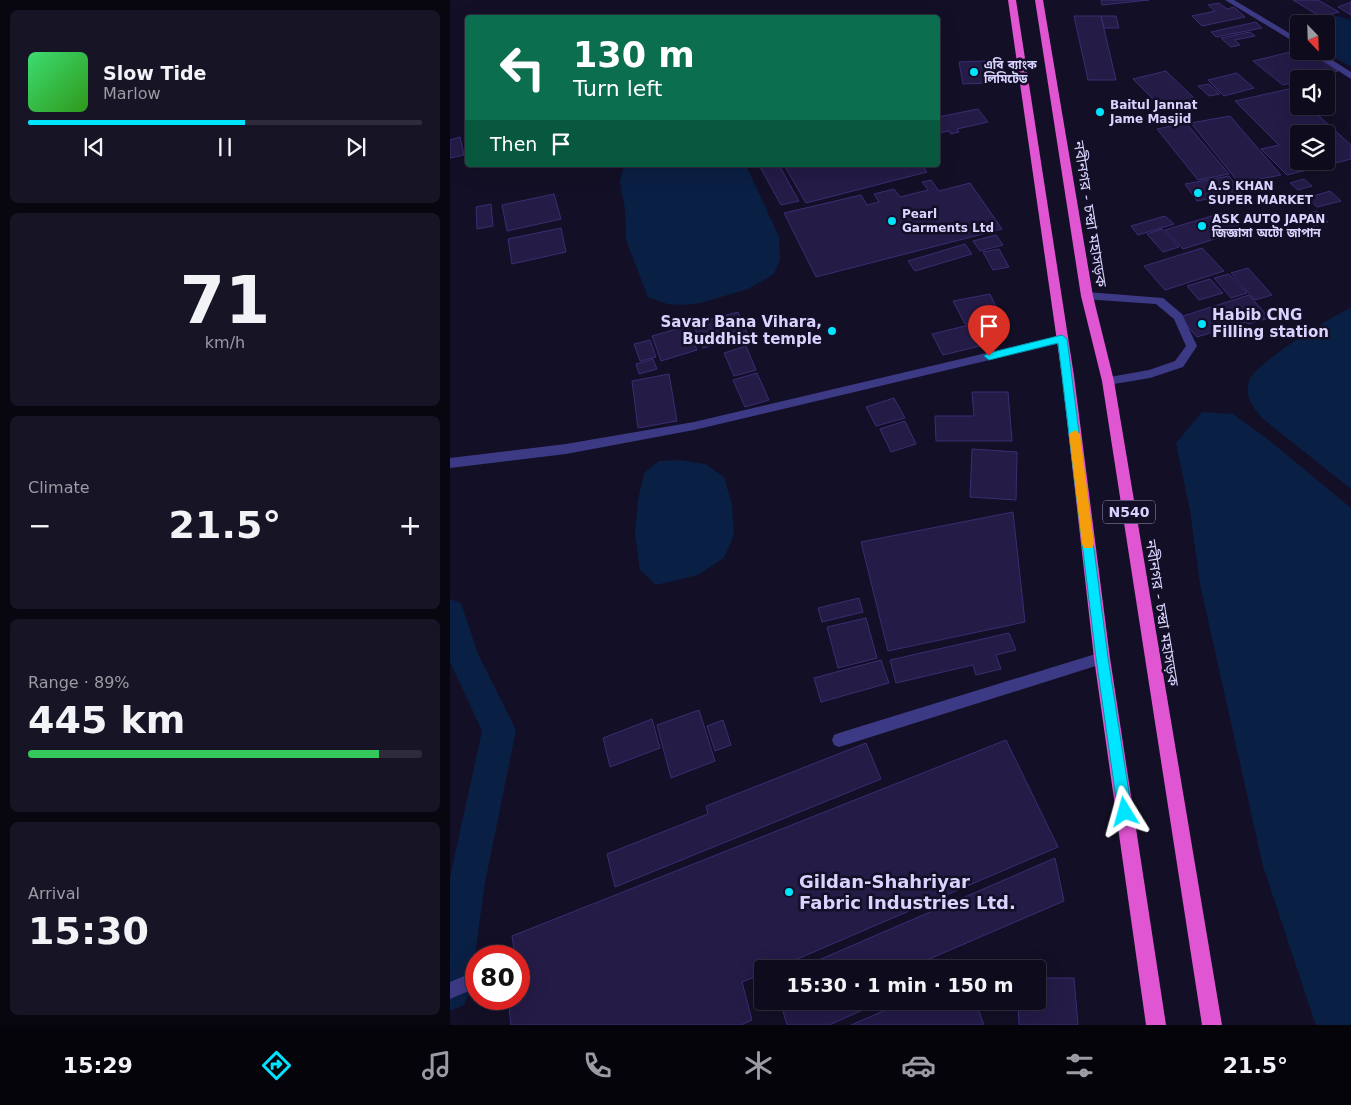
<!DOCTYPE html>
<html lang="en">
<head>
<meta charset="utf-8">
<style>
  body { margin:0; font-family:"DejaVu Sans","Noto Sans Bengali",sans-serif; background:#171425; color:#f1f3f6; height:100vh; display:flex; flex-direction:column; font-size:19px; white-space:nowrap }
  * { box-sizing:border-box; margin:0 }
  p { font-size:16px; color:#9b9ba3 }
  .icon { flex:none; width:28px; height:28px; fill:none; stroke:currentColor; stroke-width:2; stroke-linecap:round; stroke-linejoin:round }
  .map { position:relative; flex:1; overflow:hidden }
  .sheet { display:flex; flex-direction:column; gap:10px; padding:10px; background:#08060f; width:450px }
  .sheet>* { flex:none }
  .banner { position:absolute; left:15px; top:15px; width:475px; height:152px; border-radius:5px; box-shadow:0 5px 20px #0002,0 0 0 1px #2e2b3b; background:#0b6e4f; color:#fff; overflow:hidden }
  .needle { width:32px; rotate:157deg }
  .fabs { position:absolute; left:840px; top:15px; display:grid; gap:10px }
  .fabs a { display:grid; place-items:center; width:45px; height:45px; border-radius:5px; background:#0e0b1c; box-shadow:0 5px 20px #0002,0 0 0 1px #2e2b3b; font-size:25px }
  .speed { position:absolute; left:15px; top:945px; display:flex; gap:10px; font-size:25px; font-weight:700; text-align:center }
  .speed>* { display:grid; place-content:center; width:65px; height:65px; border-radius:50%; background:#0e0b1c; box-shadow:0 5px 20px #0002,0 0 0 1px #2e2b3b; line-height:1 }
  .speed .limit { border:8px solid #d22; background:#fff; color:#111 }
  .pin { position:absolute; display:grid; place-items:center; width:42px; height:42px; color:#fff; margin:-51px -21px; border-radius:50% 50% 50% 0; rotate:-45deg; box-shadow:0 0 5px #0007 }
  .pin .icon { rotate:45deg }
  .me { position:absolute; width:55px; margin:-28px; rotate:352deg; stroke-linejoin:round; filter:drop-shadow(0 0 4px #0008) }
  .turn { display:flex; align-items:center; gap:18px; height:105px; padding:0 25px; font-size:22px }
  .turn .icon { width:65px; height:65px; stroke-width:2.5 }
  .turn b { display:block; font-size:35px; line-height:42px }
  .then { display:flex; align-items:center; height:48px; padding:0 25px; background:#0003; gap:10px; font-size:19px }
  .big { font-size:38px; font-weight:800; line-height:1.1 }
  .sheet .tile { flex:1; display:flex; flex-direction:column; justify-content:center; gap:8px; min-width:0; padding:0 18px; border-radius:8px; background:#171425 }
  .sheet .dial { align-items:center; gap:0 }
  .dial b { font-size:65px; line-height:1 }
  .song { display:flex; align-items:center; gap:15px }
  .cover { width:60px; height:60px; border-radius:8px; background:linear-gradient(135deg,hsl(140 70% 55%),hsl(110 70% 35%)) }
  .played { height:5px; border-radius:2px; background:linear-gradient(90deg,#00e5ff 55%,#2e2b3b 55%) }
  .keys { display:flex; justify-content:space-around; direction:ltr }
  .heat { display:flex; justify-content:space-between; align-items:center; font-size:28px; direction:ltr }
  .charge { height:8px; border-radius:4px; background:linear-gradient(90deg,#34c759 89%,#2e2b3b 0) }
  .trip { position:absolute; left:304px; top:960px; width:292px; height:50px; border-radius:5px; background:#0e0b1c; box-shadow:0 5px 20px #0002,0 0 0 1px #2e2b3b; font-weight:800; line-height:50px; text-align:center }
  .tabs { display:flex; height:80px; justify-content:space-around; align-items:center; background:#06040b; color:#9b9ba3 }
  .tabs .icon { width:35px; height:35px }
  .tabs .on { color:#00e5ff }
  .tabs b { font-size:22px; color:#f1f3f6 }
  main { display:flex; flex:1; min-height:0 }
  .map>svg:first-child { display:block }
  .water { fill:#0a1f44 }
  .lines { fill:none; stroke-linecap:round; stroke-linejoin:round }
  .canal { fill:#0a1f44; fill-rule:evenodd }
  .building { fill:#241b47; stroke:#3b2d73; fill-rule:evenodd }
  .service { fill:#3d3a85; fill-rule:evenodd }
  .pedestrian { fill:#3d3a85; fill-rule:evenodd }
  .minor { fill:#3d3a85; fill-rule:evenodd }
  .trunk { fill:#e055d1; fill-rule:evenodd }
  .route { fill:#00e5ff; stroke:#0095a6 }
  .slow { fill:#f59e0b }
  .poi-dot { fill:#00e5ff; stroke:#130f26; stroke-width:2 }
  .labels { text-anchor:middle; stroke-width:5; stroke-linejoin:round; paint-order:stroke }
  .far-poi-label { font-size:12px; font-weight:bold; fill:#d9d4ff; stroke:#130f26; text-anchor:start }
  .shield { fill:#130f26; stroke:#9e99be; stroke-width:1 }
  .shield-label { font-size:14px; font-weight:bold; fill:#d9d4ff }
  .street-label { font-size:15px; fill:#d9d4ff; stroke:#130f26 }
  .poi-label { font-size:15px; font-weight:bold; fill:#d9d4ff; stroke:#130f26; text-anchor:start }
  .near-poi-label { font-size:18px; font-weight:bold; fill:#d9d4ff; stroke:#130f26; text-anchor:start }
</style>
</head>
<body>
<main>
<section class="sheet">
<div class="tile">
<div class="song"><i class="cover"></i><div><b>Slow Tide</b><p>Marlow</p></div></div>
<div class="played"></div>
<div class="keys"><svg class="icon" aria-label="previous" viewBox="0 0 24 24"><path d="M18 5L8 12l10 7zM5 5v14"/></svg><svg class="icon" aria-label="pause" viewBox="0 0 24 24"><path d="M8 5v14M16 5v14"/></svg><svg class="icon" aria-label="next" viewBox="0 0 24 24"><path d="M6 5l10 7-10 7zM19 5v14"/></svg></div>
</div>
<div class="tile dial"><b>71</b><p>km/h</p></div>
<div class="tile"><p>Climate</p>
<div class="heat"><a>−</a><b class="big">21.5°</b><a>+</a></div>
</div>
<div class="tile"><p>Range · 89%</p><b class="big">445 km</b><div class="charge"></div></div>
<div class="tile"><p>Arrival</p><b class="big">15:30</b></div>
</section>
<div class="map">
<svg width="901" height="1025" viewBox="0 0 901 1025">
  <rect width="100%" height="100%" fill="#130f26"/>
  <!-- water -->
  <path class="water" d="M888,16L901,20V67L874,51H876V24H849V37L841,32L840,28L845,24Z
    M174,165H296L329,237L330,260L324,274L298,289L251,303L235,305L217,304L198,297L176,240L175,209L170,182Z
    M901,308V489L812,418C803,408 794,396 799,381C804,364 883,315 901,308Z
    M752,412L783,414L820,441L901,508V1025H868L865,1023L813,866L750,584L740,511L726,443Z
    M228,460L255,464L274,477L282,505L284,535L274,558L248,575L206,585L190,570L185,534L188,500L194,473L209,461Z"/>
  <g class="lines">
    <!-- canal -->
    <path class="canal" d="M0,599L11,603L28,654L66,730L35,883L20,991L14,1005L0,1011V877L32,731L0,662Z"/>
  </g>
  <!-- building -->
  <path class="building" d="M651,0H699L652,5Z
    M843,0H868L889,12L871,17Z
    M901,2V15L888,7Z
    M769,3L777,9L784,7L795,17L752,26L742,16L765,11L758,5Z
    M624,16H651L666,80H638Z
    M651,16H666L669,28H654Z
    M806,22L812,28L766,37L761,32Z
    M800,32L805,36L785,40L790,45L781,47L771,38Z
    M849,50L857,51L888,71L859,79H849V81L833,85L803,61Z
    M535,61L540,83L513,84L509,62Z
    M716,71L745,99L711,107L683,79Z
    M787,73L804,88L774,96L758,80Z
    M759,84L770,94L759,96L748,86Z
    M839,89L849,97V106H858L901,145V159L837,175L811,149L829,145L785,101ZM849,134H876V161H849Z
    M528,109L538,122L507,129L509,132L501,134L499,131L488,133V117Z
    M780,116L831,175L789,183L741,123Z
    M736,123L779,174L748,180L707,129Z
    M10,137L14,155L0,158V140Z
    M309,165H329L349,201L331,205Z
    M334,165H472L477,172L356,203Z
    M779,176L791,193L747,201L735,184Z
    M854,179L862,186L848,190L840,183Z
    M481,180L489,191L520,183L552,229L366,277L334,213L411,195L417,205L429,202L424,194L444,189L450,197L478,190L472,182Z
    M880,191L891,201L867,207L857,198Z
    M104,194L111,219L57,231L52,205Z
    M41,204L43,226L27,229L26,207Z
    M867,211L878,222L864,226L853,215Z
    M775,212L793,230L733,249L715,230Z
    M715,216L724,224L688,235L681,226Z
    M111,228L116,252L62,264L58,239Z
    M712,229L729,247L713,252L697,234Z
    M546,235L553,245L530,251L523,241Z
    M515,244L522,254L465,271L458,261Z
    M752,248L774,271L715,290L694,266Z
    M549,249L559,267L543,270L533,252Z
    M798,268L822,295L805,300L781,273Z
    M779,274L797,293L781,298L764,278Z
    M760,279L773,293L749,300L737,286Z
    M540,294L551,317L515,324L503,301Z
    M799,295L819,318L798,324L796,322L747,337L730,317Z
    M288,312L298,335L253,348L243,324Z
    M519,325L530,346L493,355L482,334Z
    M237,326L247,350L211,361L202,336Z
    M200,340L206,357L190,361L184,344Z
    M296,346L306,370L284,376L274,353Z
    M203,359L207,369L189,374L186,364Z
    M307,373L319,400L295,407L283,380Z
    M219,374L227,421L188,428L182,381Z
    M522,392H558L562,441H486L485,416H524Z
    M444,398L455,418L426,426L416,407Z
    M455,421L466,444L441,452L430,429Z
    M522,449L567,452L566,500L520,497Z
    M563,512L575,622L438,651L411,542Z
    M409,598L413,612L372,622L368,608Z
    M416,618L427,658L388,668L377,627Z
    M559,633L566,650L546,655L551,669L526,675L523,665L446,683L440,660Z
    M431,660L439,683L371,702L364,678Z
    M249,710L265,761L221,778L207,725Z
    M202,719L210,748L160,767L153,738Z
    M273,720L281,745L265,751L257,726Z
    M556,740L608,847L324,969H312V974L292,982L302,1020L291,1025H61L58,999H69L70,993L69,956H65L62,936Z
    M416,743L431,779L165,887L157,854L258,814L256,806Z
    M605,858L614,901L456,969H348Z
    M588,978H624L628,1025H569L568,1001H588Z
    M330,1001H433L379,1025H337Z
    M457,1001H525L534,1025H401Z"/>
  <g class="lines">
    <!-- service -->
    <path class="service" d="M637,292L713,298L732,314L747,346L733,367L700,378L658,385L654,384L652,381L654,378L699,370L725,361L736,346L724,319L706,304L633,299L632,296Z
      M652,652L657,654L659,658L657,662L652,664L389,747L384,745L382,740L384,735L389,733Z"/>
    <!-- pedestrian -->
    <path class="pedestrian" d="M26,971V988L0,999V982Z"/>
    <!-- minor -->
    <path class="minor" d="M775,0H784L849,39V45Z
      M858,51H868L901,72V79Z
      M612,335L617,339L616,342L244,430L116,454L0,468V458L116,444L244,422Z"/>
    <!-- trunk -->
    <path class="trunk" d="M558,0H566L624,376L660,658L716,1025H696L644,658L612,376Z
      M585,0H593L643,296L664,381L772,1025H752L652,381L631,296Z"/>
  </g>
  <!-- route -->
  <path class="route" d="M612,335L617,339L658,658L682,812L680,817L675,819L670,817L668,812L646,658L608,343L539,360L534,356L539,353Z"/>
  <!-- slow -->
  <path class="slow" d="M625,430L630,434L644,544L642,548H634L632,544L619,434Z"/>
  <!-- markers -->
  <g class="poi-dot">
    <circle cx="524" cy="72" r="5"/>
    <circle cx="650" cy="112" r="5"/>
    <circle cx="748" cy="193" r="5"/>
    <circle cx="442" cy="221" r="5"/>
    <circle cx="752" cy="226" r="5"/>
    <circle cx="752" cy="324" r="5"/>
    <circle cx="382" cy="331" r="5"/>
    <circle cx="339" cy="892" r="5"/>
  </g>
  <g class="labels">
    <!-- far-poi labels -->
    <g class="far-poi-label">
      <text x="534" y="69">এবি ব্যাংক<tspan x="534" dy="14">লিমিটেড</tspan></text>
      <text x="660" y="109">Baitul Jannat<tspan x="660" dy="14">Jame Masjid</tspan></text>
      <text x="758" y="190">A.S KHAN<tspan x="758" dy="14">SUPER MARKET</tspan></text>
      <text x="452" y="218">Pearl<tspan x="452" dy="14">Garments Ltd</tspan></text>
      <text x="762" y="223">ASK AUTO JAPAN<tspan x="762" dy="14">জিজ্ঞাসা অটো জাপান</tspan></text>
    </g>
    <!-- shield labels -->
    <rect class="shield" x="653" y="500.5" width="52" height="23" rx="4"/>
    <g class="shield-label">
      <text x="679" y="517">N540</text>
    </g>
    <!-- street labels -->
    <g class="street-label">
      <text transform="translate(640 214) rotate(81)" y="5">নবীনগর - চন্দ্রা মহাসড়ক</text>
      <text transform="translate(712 613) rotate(81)" y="5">নবীনগর - চন্দ্রা মহাসড়ক</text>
    </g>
    <!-- poi labels -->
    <g class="poi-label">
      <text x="762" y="320">Habib CNG<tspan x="762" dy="17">Filling station</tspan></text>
      <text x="372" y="327" text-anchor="end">Savar Bana Vihara,<tspan x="372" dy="17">Buddhist temple</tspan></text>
    </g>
    <!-- near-poi labels -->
    <g class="near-poi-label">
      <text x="349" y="888">Gildan-Shahriyar<tspan x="349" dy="21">Fabric Industries Ltd.</tspan></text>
    </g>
  </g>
</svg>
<div class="fabs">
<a><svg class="needle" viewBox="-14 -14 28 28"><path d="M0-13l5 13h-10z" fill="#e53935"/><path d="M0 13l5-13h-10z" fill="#9b9ba3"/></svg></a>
<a><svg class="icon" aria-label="sound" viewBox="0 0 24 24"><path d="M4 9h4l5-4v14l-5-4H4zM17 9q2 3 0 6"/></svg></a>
<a><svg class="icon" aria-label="layers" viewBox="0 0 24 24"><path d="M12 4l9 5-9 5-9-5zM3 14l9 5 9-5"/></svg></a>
</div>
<div class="speed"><div class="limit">80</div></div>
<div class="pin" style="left:539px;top:356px;background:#d93025"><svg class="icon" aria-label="arrive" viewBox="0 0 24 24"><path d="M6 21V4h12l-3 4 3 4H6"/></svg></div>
<svg class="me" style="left:675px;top:812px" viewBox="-20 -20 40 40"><path d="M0-17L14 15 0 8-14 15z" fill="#00e5ff" stroke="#fff" stroke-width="4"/></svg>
<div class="trip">15:30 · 1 min · 150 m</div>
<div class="banner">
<div class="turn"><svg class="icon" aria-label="left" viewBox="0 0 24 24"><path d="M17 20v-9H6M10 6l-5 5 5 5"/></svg><div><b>130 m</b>Turn left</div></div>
<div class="then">Then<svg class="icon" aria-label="arrive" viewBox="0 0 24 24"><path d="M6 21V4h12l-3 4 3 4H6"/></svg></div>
</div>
</div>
</main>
<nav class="tabs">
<b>15:29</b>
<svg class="icon on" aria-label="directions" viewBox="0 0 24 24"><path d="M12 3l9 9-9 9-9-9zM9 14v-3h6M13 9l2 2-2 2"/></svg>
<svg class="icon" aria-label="music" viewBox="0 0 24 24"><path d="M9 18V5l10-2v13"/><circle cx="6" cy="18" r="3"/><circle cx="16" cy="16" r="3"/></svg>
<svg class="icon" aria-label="phone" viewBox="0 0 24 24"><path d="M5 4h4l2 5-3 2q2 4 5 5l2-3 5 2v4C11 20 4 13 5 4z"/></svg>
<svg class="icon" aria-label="climate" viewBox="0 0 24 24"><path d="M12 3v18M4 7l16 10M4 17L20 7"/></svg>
<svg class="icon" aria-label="car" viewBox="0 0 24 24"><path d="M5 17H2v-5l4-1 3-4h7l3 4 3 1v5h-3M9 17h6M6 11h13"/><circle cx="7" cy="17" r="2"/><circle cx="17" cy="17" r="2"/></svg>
<svg class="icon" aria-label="filters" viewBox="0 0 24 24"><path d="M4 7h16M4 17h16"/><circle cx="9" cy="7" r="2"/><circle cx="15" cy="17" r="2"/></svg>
<b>21.5°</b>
</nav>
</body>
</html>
